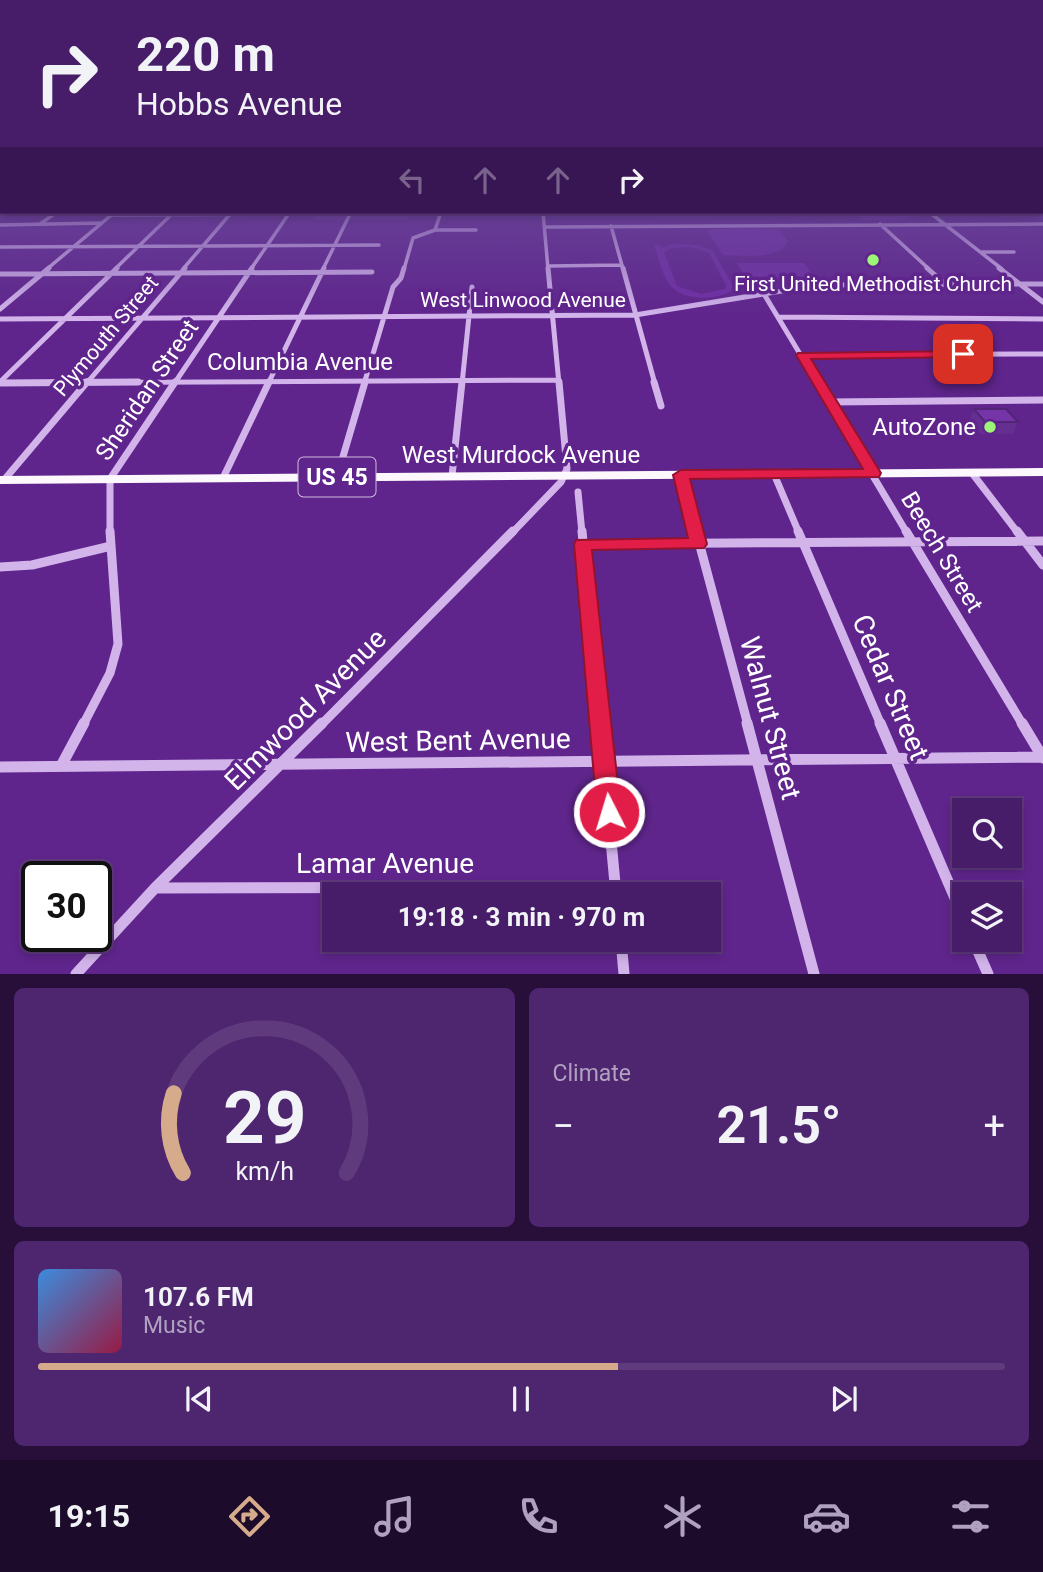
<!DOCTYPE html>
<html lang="en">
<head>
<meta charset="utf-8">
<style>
  body { margin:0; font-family:Roboto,sans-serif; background:#4e256f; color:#f1f3f6; height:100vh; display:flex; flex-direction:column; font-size:26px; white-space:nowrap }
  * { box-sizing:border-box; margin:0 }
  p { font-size:23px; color:#b0a1c0 }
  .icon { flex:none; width:38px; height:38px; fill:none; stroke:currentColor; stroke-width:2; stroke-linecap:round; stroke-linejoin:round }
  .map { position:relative; height:974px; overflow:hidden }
  .side { display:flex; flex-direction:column; gap:14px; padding:14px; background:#270f3a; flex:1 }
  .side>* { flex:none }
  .top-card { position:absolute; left:0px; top:0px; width:1043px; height:214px; box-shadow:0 4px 10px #0003,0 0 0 2px #5f3a7d; background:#471c69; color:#f1f3f6; overflow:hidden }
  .fabs { position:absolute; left:952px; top:798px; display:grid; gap:14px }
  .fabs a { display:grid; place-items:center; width:70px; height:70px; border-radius:0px; background:#471c69; box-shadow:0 4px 10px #0003,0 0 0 2px #5f3a7d; font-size:35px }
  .speed { position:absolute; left:21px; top:861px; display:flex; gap:14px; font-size:35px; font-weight:700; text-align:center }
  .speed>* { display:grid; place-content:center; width:91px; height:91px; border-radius:50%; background:#471c69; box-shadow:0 4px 10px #0003,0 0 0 2px #5f3a7d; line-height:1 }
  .speed .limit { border:4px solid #111; border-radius:10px; background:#fff; color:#111 }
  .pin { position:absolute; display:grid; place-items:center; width:60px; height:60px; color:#fff; margin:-30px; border-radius:14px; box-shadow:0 4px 10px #0006 }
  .me { position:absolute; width:77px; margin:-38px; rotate:355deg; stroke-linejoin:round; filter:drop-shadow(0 0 5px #0008) }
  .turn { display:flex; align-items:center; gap:24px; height:147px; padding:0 21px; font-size:32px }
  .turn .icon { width:91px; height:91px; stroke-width:2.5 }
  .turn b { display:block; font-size:49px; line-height:60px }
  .lanes { display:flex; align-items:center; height:66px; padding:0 21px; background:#0003; justify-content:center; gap:35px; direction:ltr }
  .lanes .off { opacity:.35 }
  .big { font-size:52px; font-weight:700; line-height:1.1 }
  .side .widget { flex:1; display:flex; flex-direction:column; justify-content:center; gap:10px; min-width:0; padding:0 24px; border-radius:10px; background:#4e256f }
  .side .dial { align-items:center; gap:0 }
  .dial svg { height:182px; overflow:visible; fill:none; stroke:#5f3a7d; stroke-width:7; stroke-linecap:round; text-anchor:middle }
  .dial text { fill:#f1f3f6; stroke:none }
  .song { display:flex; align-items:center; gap:21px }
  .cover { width:84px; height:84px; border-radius:10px; background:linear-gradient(135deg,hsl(210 70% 55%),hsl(340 70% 35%)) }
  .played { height:7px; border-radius:4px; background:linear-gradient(90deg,#d6ab8b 60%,#5f3a7d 60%) }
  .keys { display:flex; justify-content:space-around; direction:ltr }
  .heat { display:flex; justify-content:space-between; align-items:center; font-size:38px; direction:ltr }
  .side .tiles { flex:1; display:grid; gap:14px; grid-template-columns:1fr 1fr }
  .widget:last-child { grid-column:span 2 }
  .trip { position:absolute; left:322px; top:882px; width:399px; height:70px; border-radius:0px; background:#471c69; box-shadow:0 4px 10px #0003,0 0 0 2px #5f3a7d; font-weight:700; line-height:70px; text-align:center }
  .tabs { display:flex; height:112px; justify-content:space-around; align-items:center; background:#1c0b2a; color:#b0a1c0 }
  .tabs .icon { width:49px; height:49px }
  .tabs .on { color:#d6ab8b }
  .tabs b { font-size:32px; color:#f1f3f6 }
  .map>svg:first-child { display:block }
  .green { fill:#6f2fa4; fill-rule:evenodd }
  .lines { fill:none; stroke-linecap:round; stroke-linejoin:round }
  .street-far4 { stroke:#d2b4eb; stroke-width:3.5 }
  .street-far3 { stroke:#d2b4eb; stroke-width:5 }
  .street-far2 { stroke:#d2b4eb; stroke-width:7 }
  .street-far1 { stroke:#d2b4eb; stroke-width:9 }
  .street { stroke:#d2b4eb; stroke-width:11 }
  .primary { fill:#fcf8fe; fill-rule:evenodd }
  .wall { fill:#652e91 }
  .building { fill:#7535a9; stroke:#522576; stroke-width:2 }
  .route { fill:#e11d48; stroke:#92132f; stroke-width:2 }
  .poi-dot { fill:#9cf577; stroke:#5f258c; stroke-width:2.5 }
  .labels { text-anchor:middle; stroke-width:7; stroke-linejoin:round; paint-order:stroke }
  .far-poi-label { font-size:21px; fill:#fff; stroke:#5f258c }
  .far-street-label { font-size:21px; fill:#fff; stroke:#5f258c }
  .shield { fill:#5f258c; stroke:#cfbedc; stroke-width:2 }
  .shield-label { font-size:23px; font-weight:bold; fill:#fff }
  .street-label { font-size:24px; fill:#fff; stroke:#5f258c }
  .poi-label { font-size:24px; fill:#fff; stroke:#5f258c; text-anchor:end }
  .near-street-label { font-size:28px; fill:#fff; stroke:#5f258c }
</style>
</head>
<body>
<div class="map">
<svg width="1043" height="974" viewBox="0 0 1043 974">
  <rect width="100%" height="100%" fill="#5f258c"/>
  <!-- green -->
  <path class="green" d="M318,212H411L408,220H313Z
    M853,212H921V214L900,220H861Z
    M711,229H778L788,241C778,261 742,255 723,255L707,231Z
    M674,244L697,245L713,251L732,284L731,291C717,300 684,301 672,287C662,278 659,257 654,245H660L662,248ZM690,247L709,253L726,285L725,289L701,294L677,286L664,252L672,248Z
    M737,263H804L817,281H747Z"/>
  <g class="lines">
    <!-- street-far4 -->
    <path class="street-far4" d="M543,212L548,269
      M929,212L1002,269
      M112,215L289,214
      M40,224L57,212
      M880,224L929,269
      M0,225L101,223
      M611,226L623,269
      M545,227L1043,224
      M435,230L441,212
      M0,247L379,245
      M980,252H1014
      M549,266L622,265
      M47,269L115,212
      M115,269L174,212
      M183,269L232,212
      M251,269L290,212
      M323,269L349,216
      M404,269L413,238L435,230H476"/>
    <!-- street-far3 -->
    <path class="street-far3" d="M548,268L559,384
      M623,268L655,384
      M927,268L945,284
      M999,268L1043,302
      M0,274L372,272
      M764,294L818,384
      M0,309L49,268
      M779,317L1043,319
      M0,319L635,315L818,285L1043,284
      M802,355L1043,354
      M0,382L117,268
      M0,383L559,380
      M86,384L185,268
      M174,384L252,268
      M268,384L324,268
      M364,384L393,287L401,278L404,268
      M462,384L472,287"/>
    <!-- street-far2 -->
    <path class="street-far2" d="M654,382L661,406
      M817,382L907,533
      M0,383L138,382
      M830,402L1043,400
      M972,473L1018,533
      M774,474L799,533
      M681,475L696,533
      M452,476L462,382
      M337,477L365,382
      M223,478L269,382
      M4,480L87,382
      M578,492L582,533
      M110,533V479L175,382
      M512,533L561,482L567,469L559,382"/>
    <!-- street-far1 -->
    <path class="street-far1" d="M582,531L600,725
      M696,531L748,725
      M798,531L881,725
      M906,531L1023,725
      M1017,531L1043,565
      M582,544L1043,541
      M0,567L32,565L111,546
      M83,725L110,673L118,644L110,531
      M321,725L513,531"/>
    <!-- street -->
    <path class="street" d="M600,723L616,894
      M747,723L814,974
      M880,723L964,919
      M1022,723L1043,758
      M61,766L84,723
      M0,767L1043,757
      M155,888L616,887
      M621,940L624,974
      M973,940L988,974
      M76,974L155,888L322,723"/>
    <!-- primary -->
    <path class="primary" d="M1041,201L1043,202V206H1041Z
      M1043,468V476L0,484V476Z"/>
  </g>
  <!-- wall -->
  <path class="wall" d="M658,212H712L711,218H661Z
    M974,409L1018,422L1013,434H980L969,421Z"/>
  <!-- building -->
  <path class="building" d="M974,409H1006L1018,422H985Z"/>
  <!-- sky -->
  <linearGradient id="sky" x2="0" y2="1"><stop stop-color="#34144d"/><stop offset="0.57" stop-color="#694699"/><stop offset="1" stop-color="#694699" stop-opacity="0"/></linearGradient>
  <rect width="1043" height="316" fill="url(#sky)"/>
  <!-- route -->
  <path class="route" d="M963,351L969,354L967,357L811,359L881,473L879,477L690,479L707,544L704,548L592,550L621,812L617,820L609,823L600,820L597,812L574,544L576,540L688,538L673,475L681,470L863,469L796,355L798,353Z"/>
  <!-- markers -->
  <g class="poi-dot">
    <circle cx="873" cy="260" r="7"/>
    <circle cx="990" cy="427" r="7"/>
  </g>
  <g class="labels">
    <!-- far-poi labels -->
    <g class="far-poi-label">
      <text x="873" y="291">First United Methodist Church</text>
    </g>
    <!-- far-street labels -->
    <g class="far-street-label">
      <text x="523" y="307">West Linwood Avenue</text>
      <text transform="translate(106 336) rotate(-50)" y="7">Plymouth Street</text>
    </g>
    <!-- shield labels -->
    <rect class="shield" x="298.5" y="457.5" width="77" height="39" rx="5"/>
    <g class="shield-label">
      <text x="337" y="485">US 45</text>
    </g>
    <!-- street labels -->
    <g class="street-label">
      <text x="300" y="370">Columbia Avenue</text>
      <text transform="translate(147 390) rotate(-56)" y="8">Sheridan Street</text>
      <text x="521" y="463">West Murdock Avenue</text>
      <text transform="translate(942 552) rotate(59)" y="8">Beech Street</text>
    </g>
    <!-- poi labels -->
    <g class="poi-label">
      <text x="976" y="435">AutoZone</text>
    </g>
    <!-- near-street labels -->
    <g class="near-street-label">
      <text transform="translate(891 687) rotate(67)" y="10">Cedar Street</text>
      <text transform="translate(305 709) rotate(-45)" y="10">Elmwood Avenue</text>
      <text transform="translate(771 718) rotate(75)" y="10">Walnut Street</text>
      <text transform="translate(458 740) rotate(-1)" y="10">West Bent Avenue</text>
      <text x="385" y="873">Lamar Avenue</text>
    </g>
  </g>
</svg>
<div class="fabs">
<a><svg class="icon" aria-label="search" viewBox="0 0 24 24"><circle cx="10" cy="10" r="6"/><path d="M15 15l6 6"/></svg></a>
<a><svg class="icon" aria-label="layers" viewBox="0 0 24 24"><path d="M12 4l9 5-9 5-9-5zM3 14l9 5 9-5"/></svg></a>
</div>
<div class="speed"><div class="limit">30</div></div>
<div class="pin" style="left:963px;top:354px;background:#d93025"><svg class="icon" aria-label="arrive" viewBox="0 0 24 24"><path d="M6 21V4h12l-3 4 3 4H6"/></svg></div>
<svg class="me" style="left:609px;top:812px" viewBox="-20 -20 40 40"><circle r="17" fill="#e11d48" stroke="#fff" stroke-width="3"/><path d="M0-11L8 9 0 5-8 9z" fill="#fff"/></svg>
<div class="trip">19:18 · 3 min · 970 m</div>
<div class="top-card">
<div class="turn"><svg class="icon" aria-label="right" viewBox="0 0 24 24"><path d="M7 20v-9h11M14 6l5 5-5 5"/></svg><div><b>220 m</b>Hobbs Avenue</div></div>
<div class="lanes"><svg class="icon off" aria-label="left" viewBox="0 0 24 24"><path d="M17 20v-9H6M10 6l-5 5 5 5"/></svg><svg class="icon off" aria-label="ahead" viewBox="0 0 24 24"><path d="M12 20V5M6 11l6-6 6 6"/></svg><svg class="icon off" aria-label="ahead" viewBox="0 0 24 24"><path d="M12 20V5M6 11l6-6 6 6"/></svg><svg class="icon" aria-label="right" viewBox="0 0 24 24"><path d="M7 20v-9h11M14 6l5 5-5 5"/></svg></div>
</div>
</div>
<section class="side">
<div class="tiles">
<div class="widget dial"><svg viewBox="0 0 100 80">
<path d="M14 69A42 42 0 1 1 86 69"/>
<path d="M14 69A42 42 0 0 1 10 34" stroke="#d6ab8b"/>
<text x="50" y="56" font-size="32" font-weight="700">29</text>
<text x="50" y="72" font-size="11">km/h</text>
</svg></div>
<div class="widget"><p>Climate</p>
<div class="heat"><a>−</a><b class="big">21.5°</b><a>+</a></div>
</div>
<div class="widget">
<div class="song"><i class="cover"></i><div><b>107.6 FM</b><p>Music</p></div></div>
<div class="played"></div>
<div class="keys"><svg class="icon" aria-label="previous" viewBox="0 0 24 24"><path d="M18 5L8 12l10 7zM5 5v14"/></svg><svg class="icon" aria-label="pause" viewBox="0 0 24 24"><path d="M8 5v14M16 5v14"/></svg><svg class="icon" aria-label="next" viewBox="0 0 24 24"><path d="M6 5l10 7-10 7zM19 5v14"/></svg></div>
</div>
</div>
</section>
<nav class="tabs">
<b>19:15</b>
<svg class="icon on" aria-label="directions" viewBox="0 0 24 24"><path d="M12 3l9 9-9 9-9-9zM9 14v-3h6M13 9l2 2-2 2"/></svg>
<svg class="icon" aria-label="music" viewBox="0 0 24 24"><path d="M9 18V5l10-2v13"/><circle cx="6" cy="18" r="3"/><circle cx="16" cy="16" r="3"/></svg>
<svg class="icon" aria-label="phone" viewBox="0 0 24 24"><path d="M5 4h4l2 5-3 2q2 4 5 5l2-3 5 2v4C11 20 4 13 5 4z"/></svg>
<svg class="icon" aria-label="climate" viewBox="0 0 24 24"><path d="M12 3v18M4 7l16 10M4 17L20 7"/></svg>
<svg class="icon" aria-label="car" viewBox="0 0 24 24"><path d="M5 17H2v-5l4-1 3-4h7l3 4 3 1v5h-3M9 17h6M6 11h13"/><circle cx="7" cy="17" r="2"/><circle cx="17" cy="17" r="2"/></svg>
<svg class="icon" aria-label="filters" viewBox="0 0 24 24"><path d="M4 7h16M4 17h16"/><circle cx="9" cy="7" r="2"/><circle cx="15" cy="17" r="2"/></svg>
</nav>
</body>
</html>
